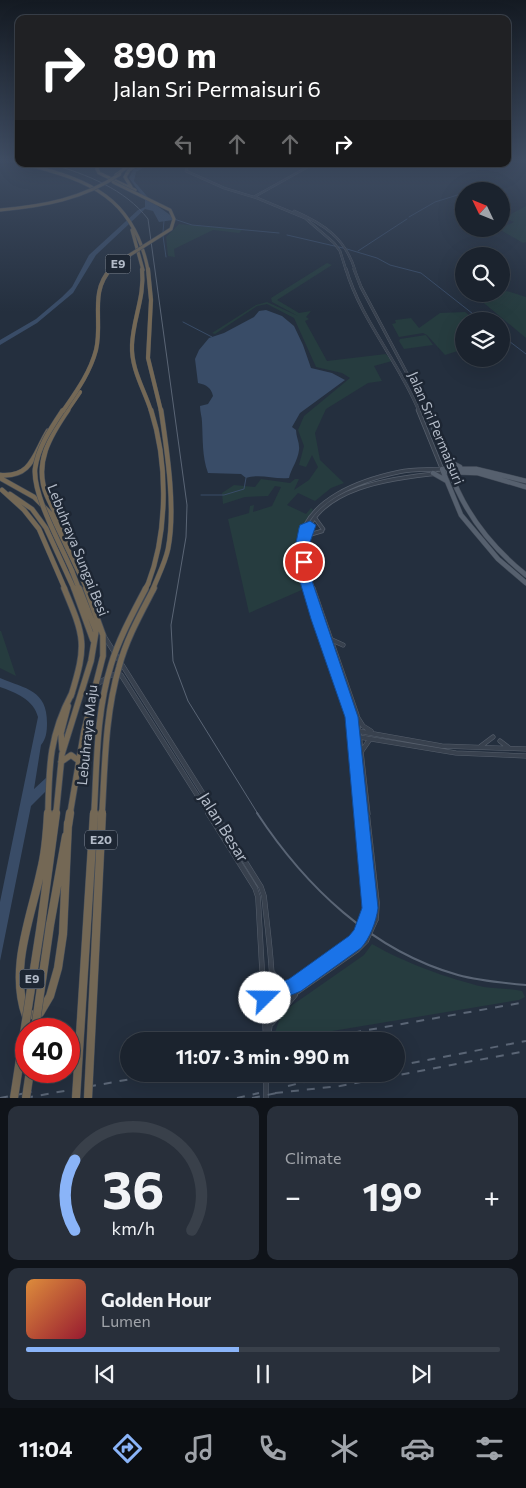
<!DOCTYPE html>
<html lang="en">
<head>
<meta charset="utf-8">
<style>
  body { margin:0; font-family:Commissioner,sans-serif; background:#282f3a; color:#f1f3f6; height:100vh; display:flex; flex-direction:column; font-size:19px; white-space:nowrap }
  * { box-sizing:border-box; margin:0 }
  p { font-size:16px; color:#a0a4aa }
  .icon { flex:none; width:28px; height:28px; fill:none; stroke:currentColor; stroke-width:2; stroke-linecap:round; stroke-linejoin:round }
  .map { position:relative; height:1098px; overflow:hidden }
  .side { display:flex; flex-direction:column; gap:8px; padding:8px; background:#0f1319; flex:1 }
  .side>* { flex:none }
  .top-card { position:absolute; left:15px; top:15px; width:496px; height:152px; border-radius:10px; box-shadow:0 5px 20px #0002,0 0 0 1px #39404a; background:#202124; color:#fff; overflow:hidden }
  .needle { width:32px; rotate:313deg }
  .buttons { position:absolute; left:455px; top:182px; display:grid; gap:10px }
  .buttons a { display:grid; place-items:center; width:55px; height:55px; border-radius:50%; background:#1b232e; box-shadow:0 5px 20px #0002,0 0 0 1px #39404a; font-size:25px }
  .speed { position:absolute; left:15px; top:1018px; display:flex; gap:10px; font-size:25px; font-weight:700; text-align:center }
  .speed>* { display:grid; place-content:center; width:65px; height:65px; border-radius:50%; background:#1b232e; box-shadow:0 5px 20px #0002,0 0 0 1px #39404a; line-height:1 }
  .speed .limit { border:8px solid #d22; background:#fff; color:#111 }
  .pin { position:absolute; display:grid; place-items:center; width:42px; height:42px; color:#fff; margin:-21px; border:2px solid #fff; border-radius:50%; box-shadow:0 1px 5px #0007 }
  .me { position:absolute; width:55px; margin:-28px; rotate:68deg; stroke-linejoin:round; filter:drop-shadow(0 0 4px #0008) }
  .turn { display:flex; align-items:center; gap:18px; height:105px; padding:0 15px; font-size:22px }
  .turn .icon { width:65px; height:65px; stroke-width:2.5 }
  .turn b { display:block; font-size:35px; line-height:42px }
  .lanes { display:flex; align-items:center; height:48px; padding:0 15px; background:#0003; justify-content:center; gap:25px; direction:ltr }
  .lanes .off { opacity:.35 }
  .big { font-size:38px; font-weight:700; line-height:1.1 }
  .side .card { flex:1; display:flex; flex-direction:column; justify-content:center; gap:8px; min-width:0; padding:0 18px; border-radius:10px; background:#282f3a }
  .side .dial { align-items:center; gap:0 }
  .dial svg { height:130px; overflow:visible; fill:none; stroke:#39404a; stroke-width:7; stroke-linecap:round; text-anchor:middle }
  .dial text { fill:#f1f3f6; stroke:none }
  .song { display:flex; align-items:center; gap:15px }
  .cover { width:60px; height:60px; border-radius:8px; background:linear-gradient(135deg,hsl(30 70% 55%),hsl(350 70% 35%)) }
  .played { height:5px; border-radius:2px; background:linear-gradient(90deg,#8ab4f8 45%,#39404a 45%) }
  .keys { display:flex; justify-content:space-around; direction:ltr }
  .heat { display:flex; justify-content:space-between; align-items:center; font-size:28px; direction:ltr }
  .side .tiles { flex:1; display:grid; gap:8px; grid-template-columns:1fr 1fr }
  .card:last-child { grid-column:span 2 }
  .trip { position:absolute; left:120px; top:1032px; width:285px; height:50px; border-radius:25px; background:#1b232e; box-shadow:0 5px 20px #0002,0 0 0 1px #39404a; font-weight:700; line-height:50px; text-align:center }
  .tab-bar { display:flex; height:80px; justify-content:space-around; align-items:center; background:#0b0e12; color:#a0a4aa }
  .tab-bar .icon { width:35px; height:35px }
  .tab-bar .selected { color:#8ab4f8 }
  .tab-bar b { font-size:22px; color:#f1f3f6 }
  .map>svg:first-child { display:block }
  .green { fill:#263c3f }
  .water { fill:#394c67 }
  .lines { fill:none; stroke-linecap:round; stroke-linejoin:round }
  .stream { stroke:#394c67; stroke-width:1 }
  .minor-far4-casing { stroke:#565f6c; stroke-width:2.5 }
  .minor-far3-casing { stroke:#565f6c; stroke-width:3 }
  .minor-far2-casing { stroke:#565f6c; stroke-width:4.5 }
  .minor-far1-casing { stroke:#565f6c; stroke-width:5 }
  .minor-casing { stroke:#565f6c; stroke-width:5.5 }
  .major-casing { stroke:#414a57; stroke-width:5.5 }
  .highway-far4-casing { stroke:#434c59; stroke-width:4 }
  .highway-far3-casing { stroke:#434c59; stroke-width:4.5 }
  .highway-far2-casing { stroke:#434c59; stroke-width:5.5 }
  .highway-far1-casing { stroke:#434c59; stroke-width:7 }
  .highway-casing { stroke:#434c59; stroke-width:9 }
  .minor-far4 { stroke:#38414e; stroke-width:2 }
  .minor-far3 { stroke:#38414e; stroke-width:2.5 }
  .minor-far2 { stroke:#38414e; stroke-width:3 }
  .minor-far1 { stroke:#38414e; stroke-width:4 }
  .minor { stroke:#38414e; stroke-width:4.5 }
  .major { stroke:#56606e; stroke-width:4.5 }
  .highway-far4 { stroke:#746855; stroke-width:3 }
  .highway-far3 { stroke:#746855; stroke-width:4 }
  .highway-far2 { stroke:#746855; stroke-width:4.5 }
  .highway-far1 { stroke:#746855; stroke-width:5.5 }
  .highway { stroke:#746855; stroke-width:8 }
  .tram-far1 { stroke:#5a6575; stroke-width:1 }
  .tram { stroke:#5a6575; stroke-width:2 }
  .rail { stroke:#5a6575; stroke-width:2; stroke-dasharray:8 8; stroke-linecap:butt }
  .minor-bridge-casing { stroke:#565f6c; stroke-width:5.5; stroke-linecap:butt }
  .highway-bridge-far4-casing { stroke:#434c59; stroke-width:4; stroke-linecap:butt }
  .highway-bridge-far3-casing { stroke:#434c59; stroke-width:4.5; stroke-linecap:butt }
  .highway-bridge-far2-casing { stroke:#434c59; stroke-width:5.5; stroke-linecap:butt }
  .highway-bridge-far1-casing { stroke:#434c59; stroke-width:7; stroke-linecap:butt }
  .highway-bridge-casing { stroke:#434c59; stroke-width:9; stroke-linecap:butt }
  .minor-bridge { stroke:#38414e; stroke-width:4.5 }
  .highway-bridge-far4 { stroke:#746855; stroke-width:3 }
  .highway-bridge-far3 { stroke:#746855; stroke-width:4 }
  .highway-bridge-far2 { stroke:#746855; stroke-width:4.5 }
  .highway-bridge-far1 { stroke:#746855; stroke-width:5.5 }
  .highway-bridge { stroke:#746855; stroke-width:8 }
  .route { fill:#1a73e8; stroke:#114b97 }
  .labels { text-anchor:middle; stroke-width:5; stroke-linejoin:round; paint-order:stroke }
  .shield { fill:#1d2633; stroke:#878f9c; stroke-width:1 }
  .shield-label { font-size:12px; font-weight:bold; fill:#b4bcc9 }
  .street-label { font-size:14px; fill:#b4bcc9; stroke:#1d2633 }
  .near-street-label { font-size:16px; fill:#b4bcc9; stroke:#1d2633 }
</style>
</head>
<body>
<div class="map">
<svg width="526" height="1098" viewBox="0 0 526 1098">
  <rect width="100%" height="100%" fill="#242f3e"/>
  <!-- green -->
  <path class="green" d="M526,206V242L523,243L499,229L514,222L508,219L509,215Z
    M179,224L242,230L239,233L213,230L174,249L175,257L168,256L166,237Z
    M327,263L332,265L277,300L299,313L311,311L306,317L309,319L305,321L327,361L386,354L392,361L374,366L382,381L368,383L326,409L315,433L320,460L344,483L331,488L315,501L298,493L287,505L306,514L311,508L313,510L296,539L295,563L304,589L249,613L228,519L249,513L250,506L254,505L253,512L272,506L281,487L275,486L268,496L245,497L223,504L222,493L234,485L255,487L261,479L290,483L295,479H299L294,490L309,480L318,467L312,455L306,467L299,465L304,446L298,430L304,416L350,378L342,373L316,367L294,318L267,304L257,306L215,334L212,333L256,305L267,302L298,316L272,302L271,298Z
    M507,291L526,297V338L479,299Z
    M465,312L477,321H464V349L445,355L427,335L423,333L399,337L392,324L396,323L395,320L411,318L419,328L440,313Z
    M426,335L433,345L404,349L399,341L400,339Z
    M0,631H1L16,676L0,668Z
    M372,944C403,962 449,979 484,987C496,989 509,988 522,991L525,997L519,1000L272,1041L280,1018L291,1006L364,955Z"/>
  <!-- water -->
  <path class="water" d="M144,164H150L136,172L134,181L152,202L173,217V220L159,222L153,211L145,209L96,255L73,293L37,323L0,345V340L36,319L62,297L72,287L89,255L138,210L145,207V200L129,178L133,170Z
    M266,310L282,316L294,326L303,345L311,368L332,373L345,380L300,413L292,427L296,430C296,437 300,443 299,450C298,460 291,469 289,478C275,480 260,473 246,478L241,474L208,473C202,456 203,440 202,422C202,417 200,412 200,406L208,404L213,396C211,387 206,385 198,383L195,359L199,350L209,338L224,333L254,317L259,311Z
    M0,678C26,689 47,690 47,723C47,732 46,739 41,745L34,789L47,777L48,789L31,806L0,961V902L38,717C34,700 15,692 0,687Z"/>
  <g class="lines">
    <!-- stream -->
    <path class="stream" d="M0,161L2,160
      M467,191L478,187
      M409,217L435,202L464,193
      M174,219L192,225L279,233
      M163,232L164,221
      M287,235L343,248
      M163,236L166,257
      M347,249L377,258L390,265L421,273L482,321
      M358,251L407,219
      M183,322L212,337
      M501,335L526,354
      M201,495H224L244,489L246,478"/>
    <defs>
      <path id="minor-far4" d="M186,171L224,188L257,198L305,218L334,243L340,251L346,270
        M186,171L187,164
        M254,197L313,164
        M294,211C324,224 345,238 355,270"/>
      <path id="minor-far3" d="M346,269C361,320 399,362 419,411
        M354,269L361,287L427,411"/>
      <path id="minor-far2" d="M426,410L449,469
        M315,518L323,529
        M305,536L322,531
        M308,589C304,575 297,559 299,544C306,499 361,480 399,472C413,469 428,470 442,469L418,410
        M313,589C308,576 302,559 304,545C310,486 398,477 443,473"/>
      <path id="minor-far1" d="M308,588L351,717L361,814
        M313,588L357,715L368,814
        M104,636L216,814
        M332,640L343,645
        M96,685L111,675H121L209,814
        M358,718L363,726L371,731
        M352,730L442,746L526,749
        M353,736L456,753L526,756
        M500,741L509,748
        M481,746L493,737
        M361,752L370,739"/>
      <path id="minor" d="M208,813L255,888L258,897L266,1041
        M215,813L261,887L264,896C269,945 278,993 267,1041
        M361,813L370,901L369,916
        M367,813L377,903L376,919
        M272,972L281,983L294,985
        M265,997C300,986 334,962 360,936
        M265,1009L273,1008L281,1003L357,950L366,941
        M272,1023L295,995
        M266,1074V1098"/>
      <path id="major" d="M446,460L460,467
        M449,469C464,513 490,546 526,575
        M448,472L478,473L526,487
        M433,473L447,481
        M526,481L476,469H442L461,515L498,559L526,583"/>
      <path id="highway-far4" d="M8,158L19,163
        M25,164C90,180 134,198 148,270
        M98,164L97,169L99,173L135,190
        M116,175L131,164
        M131,187L125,177L129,170L138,164
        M132,230L143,270"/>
      <path id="highway-far3" d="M142,269C145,297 133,318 132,345C131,369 144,389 151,411
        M148,269L151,300L148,358L161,411
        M67,411L80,392"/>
      <path id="highway-far2" d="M68,410C50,436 33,464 47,496C54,512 63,526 68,542
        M0,475C32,478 34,454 48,431
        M0,478L34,497L51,514L87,589
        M2,490L24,510L39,529L65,589
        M10,494L32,509L46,528L74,589
        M72,571L79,589
        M148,584C168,532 168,463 151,410
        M153,589C158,576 165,563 168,549C176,509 167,451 161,410"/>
      <path id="highway-far1" d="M64,588C85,638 87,644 71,696
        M74,588L93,640
        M153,590L154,588
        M62,749L61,733L68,706
        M61,762L71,755L79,761
        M48,814C49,767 49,736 72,693
        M56,814L62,754L91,661L96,631L79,588
        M70,814L84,731L103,656V635L86,588"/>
      <path id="highway" d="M48,813C47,832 46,851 41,870C31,918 9,968 26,1016L40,1013L50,996L58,968L63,934L68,823
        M68,826L70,813
        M41,924L56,813
        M50,925L66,836"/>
    </defs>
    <!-- minor-far4 casing -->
    <use href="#minor-far4" class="minor-far4-casing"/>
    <!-- minor-far3 casing -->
    <use href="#minor-far3" class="minor-far3-casing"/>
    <!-- minor-far2 casing -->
    <use href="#minor-far2" class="minor-far2-casing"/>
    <!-- minor-far1 casing -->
    <use href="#minor-far1" class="minor-far1-casing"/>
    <!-- minor casing -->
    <use href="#minor" class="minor-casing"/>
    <!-- major casing -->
    <use href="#major" class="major-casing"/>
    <!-- highway-far4 casing -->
    <use href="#highway-far4" class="highway-far4-casing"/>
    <!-- highway-far3 casing -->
    <use href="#highway-far3" class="highway-far3-casing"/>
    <!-- highway-far2 casing -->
    <use href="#highway-far2" class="highway-far2-casing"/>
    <!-- highway-far1 casing -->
    <use href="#highway-far1" class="highway-far1-casing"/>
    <!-- highway casing -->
    <use href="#highway" class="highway-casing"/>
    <!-- minor-far4 -->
    <use href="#minor-far4" class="minor-far4"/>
    <!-- minor-far3 -->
    <use href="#minor-far3" class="minor-far3"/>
    <!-- minor-far2 -->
    <use href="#minor-far2" class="minor-far2"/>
    <!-- minor-far1 -->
    <use href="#minor-far1" class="minor-far1"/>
    <!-- minor -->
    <use href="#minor" class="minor"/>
    <!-- major -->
    <use href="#major" class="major"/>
    <!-- highway-far4 -->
    <use href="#highway-far4" class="highway-far4"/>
    <!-- highway-far3 -->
    <use href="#highway-far3" class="highway-far3"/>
    <!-- highway-far2 -->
    <use href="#highway-far2" class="highway-far2"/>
    <!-- highway-far1 -->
    <use href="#highway-far1" class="highway-far1"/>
    <!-- highway -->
    <use href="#highway" class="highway"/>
    <!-- tram-far1 -->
    <path class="tram-far1" d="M51,164C86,174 125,189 148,219L187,505L186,537L171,625L173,661L188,701L258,814"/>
    <!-- tram -->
    <path class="tram" d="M257,813C305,886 372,951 458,975C480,981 503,983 526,985"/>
    <!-- rail -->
    <path class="rail" d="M306,1041L526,1002
      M396,1066L526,1041
      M333,1077L353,1074
      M288,1086L338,1074
      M275,1093L340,1086L526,1051
      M0,1098L32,1092
      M25,1098L159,1074
      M237,1098L259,1093
      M252,1098L282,1092"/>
    <defs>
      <path id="minor-bridge" d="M360,936L369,916
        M366,941L376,919"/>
      <path id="highway-bridge-far4" d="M0,210C44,206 83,199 120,174
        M110,270L125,258L171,229L174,219L170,210L113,182"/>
      <path id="highway-bridge-far3" d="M63,411C76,392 90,373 96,350C103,322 89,291 111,269"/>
      <path id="highway-bridge-far2" d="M63,410C51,428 38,447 35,469C33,496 61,545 72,571
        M145,589L148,584"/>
      <path id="highway-bridge-far1" d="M94,814C97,765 96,713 111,665C119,638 133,613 146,588
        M102,814C105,765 105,715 119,667C126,640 140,615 153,590"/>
      <path id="highway-bridge" d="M35,1029L50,925
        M14,1098L41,924
        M26,1098L30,1071
        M76,1098L94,813
        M88,1098L102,813"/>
    </defs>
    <!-- minor-bridge casing -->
    <use href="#minor-bridge" class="minor-bridge-casing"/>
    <!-- highway-bridge-far4 casing -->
    <use href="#highway-bridge-far4" class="highway-bridge-far4-casing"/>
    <!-- highway-bridge-far3 casing -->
    <use href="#highway-bridge-far3" class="highway-bridge-far3-casing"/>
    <!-- highway-bridge-far2 casing -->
    <use href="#highway-bridge-far2" class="highway-bridge-far2-casing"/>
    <!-- highway-bridge-far1 casing -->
    <use href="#highway-bridge-far1" class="highway-bridge-far1-casing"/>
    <!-- highway-bridge casing -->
    <use href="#highway-bridge" class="highway-bridge-casing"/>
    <!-- minor-bridge -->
    <use href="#minor-bridge" class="minor-bridge"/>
    <!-- highway-bridge-far4 -->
    <use href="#highway-bridge-far4" class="highway-bridge-far4"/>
    <!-- highway-bridge-far3 -->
    <use href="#highway-bridge-far3" class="highway-bridge-far3"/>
    <!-- highway-bridge-far2 -->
    <use href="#highway-bridge-far2" class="highway-bridge-far2"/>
    <!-- highway-bridge-far1 -->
    <use href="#highway-bridge-far1" class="highway-bridge-far1"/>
    <!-- highway-bridge -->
    <use href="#highway-bridge" class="highway-bridge"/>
  </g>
  <!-- sky -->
  <linearGradient id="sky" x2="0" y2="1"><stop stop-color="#141a22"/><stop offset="0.51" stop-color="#3f4d63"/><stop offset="1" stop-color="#3f4d63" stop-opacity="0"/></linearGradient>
  <rect width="526" height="312" fill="url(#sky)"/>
  <!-- route -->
  <path class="route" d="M310,521L316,525L309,545L310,562L307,566L358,717L378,908C376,922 370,938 361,948L301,991L265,1006L259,1004L256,998L259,991L289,979L349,936L354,930L362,908L345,717L311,619L293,558L299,528L300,525Z"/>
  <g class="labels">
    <!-- shield labels -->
    <g class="shield">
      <rect x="105.5" y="254.5" width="25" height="19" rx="4"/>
      <rect x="85" y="830.5" width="32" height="19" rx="4"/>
      <rect x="19.5" y="969.5" width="25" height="19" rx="4"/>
    </g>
    <g class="shield-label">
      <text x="118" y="268">E9</text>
      <text x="101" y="844">E20</text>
      <text x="32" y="983">E9</text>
    </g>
    <!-- street labels -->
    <g class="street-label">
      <text transform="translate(436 428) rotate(67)" y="5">Jalan Sri Permaisuri</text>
      <text transform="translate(78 550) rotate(68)" y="5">Lebuhraya Sungai Besi</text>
      <text transform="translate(87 735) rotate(-84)" y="5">Lebuhraya Maju</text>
    </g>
    <!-- near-street labels -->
    <g class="near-street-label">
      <text transform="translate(224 827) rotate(58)" y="6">Jalan Besar</text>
    </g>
  </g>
</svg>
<div class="buttons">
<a><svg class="needle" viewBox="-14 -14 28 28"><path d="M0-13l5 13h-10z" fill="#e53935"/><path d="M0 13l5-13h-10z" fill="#a0a4aa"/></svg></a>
<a><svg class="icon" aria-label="search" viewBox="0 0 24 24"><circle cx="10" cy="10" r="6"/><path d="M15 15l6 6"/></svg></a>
<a><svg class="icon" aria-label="layers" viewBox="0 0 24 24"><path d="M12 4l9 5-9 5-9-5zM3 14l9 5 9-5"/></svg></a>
</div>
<div class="speed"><div class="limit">40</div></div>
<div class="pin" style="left:304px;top:562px;background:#d93025"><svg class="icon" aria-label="arrive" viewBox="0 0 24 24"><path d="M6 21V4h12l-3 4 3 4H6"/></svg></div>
<svg class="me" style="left:265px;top:998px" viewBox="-20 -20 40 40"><circle r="19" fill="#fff"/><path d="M0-13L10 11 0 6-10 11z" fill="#1a73e8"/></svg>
<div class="trip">11:07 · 3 min · 990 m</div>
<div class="top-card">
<div class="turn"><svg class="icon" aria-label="right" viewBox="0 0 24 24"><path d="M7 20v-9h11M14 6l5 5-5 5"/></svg><div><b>890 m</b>Jalan Sri Permaisuri 6</div></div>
<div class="lanes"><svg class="icon off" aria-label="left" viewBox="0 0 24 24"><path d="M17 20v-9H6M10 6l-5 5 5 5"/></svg><svg class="icon off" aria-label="ahead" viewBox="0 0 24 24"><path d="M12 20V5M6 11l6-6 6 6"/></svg><svg class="icon off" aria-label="ahead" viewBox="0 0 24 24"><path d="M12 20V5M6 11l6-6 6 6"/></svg><svg class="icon" aria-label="right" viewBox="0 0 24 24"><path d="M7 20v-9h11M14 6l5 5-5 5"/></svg></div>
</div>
</div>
<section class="side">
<div class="tiles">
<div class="card dial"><svg viewBox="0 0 100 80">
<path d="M14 69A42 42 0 1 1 86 69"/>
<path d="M14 69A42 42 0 0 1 14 26" stroke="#8ab4f8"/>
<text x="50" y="56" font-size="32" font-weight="700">36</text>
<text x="50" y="72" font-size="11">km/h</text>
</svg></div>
<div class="card"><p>Climate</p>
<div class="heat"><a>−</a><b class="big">19°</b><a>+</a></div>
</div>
<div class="card">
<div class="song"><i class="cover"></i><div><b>Golden Hour</b><p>Lumen</p></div></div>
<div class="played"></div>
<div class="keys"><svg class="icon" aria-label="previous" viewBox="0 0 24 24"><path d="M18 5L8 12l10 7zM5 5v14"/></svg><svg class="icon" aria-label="pause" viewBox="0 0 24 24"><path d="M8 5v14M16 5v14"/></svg><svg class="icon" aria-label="next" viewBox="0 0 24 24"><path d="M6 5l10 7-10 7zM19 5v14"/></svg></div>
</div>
</div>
</section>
<nav class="tab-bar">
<b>11:04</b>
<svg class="icon selected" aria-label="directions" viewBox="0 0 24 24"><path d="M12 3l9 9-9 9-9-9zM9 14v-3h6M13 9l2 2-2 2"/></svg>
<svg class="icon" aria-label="music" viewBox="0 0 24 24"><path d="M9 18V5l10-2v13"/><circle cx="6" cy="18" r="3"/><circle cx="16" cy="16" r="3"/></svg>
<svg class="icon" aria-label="phone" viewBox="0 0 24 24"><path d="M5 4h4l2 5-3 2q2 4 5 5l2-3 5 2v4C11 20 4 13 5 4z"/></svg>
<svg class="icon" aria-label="climate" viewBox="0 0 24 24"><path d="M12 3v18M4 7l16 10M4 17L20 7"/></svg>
<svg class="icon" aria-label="car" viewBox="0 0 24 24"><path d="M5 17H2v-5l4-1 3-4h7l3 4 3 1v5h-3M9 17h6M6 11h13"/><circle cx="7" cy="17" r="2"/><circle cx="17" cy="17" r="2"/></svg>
<svg class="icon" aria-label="filters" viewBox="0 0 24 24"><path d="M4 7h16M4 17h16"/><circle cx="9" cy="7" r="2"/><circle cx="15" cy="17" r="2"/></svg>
</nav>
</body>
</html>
